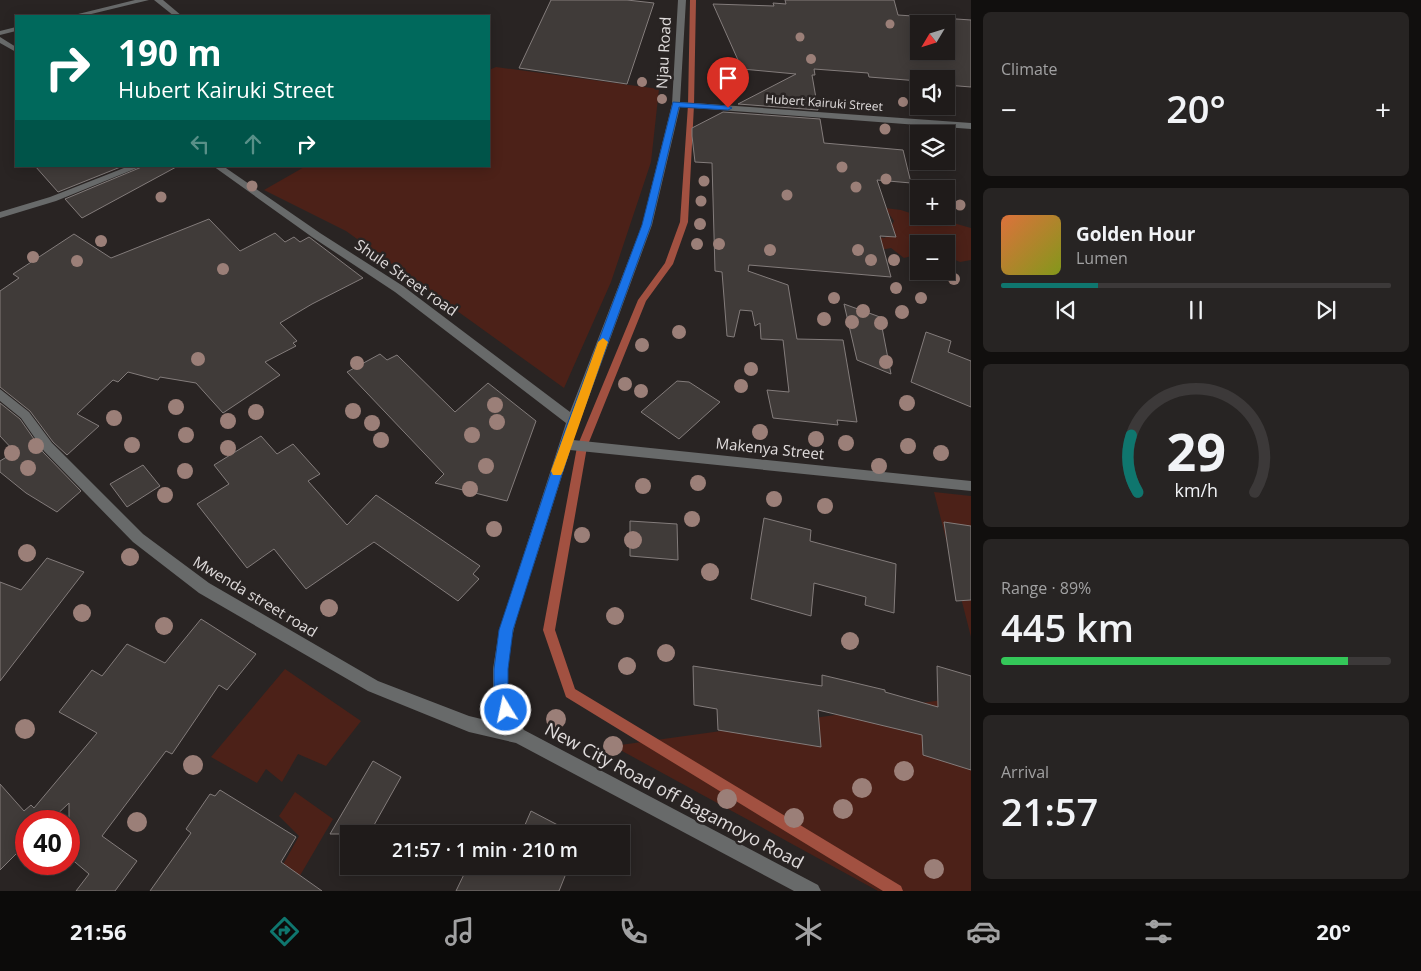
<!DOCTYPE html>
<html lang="en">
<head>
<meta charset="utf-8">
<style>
  body { margin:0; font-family:"Open Sans",sans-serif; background:#272423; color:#f1f3f6; height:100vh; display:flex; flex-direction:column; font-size:19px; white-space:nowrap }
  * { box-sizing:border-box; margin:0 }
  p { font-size:16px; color:#a1a1a2 }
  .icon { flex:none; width:28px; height:28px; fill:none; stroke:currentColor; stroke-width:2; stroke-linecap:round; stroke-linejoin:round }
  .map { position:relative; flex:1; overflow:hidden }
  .drawer { display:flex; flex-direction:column; gap:12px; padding:12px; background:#110f0e; width:450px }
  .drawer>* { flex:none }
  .banner { position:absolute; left:15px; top:15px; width:475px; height:152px; border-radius:0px; box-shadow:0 2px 12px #0003,0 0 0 1px #3c3939; background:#00695c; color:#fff; overflow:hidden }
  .needle { width:32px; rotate:232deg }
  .controls { position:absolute; left:910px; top:15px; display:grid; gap:10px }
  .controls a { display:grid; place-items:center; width:45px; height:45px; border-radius:0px; background:#1f1b1a; box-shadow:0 2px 12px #0003,0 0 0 1px #3c3939; font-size:25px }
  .speed { position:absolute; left:15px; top:810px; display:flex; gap:10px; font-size:25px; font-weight:700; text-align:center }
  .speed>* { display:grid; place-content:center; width:65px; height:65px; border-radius:50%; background:#1f1b1a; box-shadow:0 2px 12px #0003,0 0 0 1px #3c3939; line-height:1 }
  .speed .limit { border:8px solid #d22; background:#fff; color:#111 }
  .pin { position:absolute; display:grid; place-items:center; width:42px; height:42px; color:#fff; margin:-51px -21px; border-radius:50% 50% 50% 0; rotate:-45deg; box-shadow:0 0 5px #0007 }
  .pin .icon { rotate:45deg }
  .me { position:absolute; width:55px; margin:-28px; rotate:350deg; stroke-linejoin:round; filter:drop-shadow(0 0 4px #0008) }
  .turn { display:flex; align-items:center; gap:18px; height:105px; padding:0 20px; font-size:22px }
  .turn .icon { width:65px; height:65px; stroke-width:2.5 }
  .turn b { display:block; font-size:35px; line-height:42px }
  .lanes { display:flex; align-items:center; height:48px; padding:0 20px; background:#0003; justify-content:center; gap:25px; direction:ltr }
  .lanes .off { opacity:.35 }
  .big { font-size:38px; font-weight:600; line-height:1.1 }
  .drawer .card { flex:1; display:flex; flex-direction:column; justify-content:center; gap:8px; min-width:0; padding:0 18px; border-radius:8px; background:#272423 }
  .drawer .dial { align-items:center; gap:0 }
  .dial svg { height:130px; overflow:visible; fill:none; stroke:#3c3939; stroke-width:7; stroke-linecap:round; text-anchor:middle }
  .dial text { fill:#f1f3f6; stroke:none }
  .song { display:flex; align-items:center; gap:15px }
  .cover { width:60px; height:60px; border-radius:8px; background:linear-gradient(135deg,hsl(20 70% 55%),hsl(70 70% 35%)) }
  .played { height:5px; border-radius:2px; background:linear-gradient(90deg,#0f766e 25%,#3c3939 25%) }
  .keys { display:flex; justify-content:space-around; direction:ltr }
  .heat { display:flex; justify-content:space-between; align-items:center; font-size:28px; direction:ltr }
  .charge { height:8px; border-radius:4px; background:linear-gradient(90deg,#34c759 89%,#3c3939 0) }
  .trip { position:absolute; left:340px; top:825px; width:290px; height:50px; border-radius:0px; background:#1f1b1a; box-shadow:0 2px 12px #0003,0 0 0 1px #3c3939; font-weight:600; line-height:50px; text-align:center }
  .dock { display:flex; height:80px; justify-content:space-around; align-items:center; background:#0c0b0a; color:#a1a1a2 }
  .dock .icon { width:35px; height:35px }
  .dock .on { color:#0f766e }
  .dock b { font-size:22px; color:#f1f3f6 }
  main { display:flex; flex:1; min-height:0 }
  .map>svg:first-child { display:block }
  .green { fill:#4c2118 }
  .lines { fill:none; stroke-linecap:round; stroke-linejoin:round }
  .stream { fill:#a25141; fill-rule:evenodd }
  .building { fill:#403b39; stroke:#837c7b; fill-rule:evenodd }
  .minor { fill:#686a6a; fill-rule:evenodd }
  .tree { fill:#9b7f78 }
  .route { fill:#1a73e8; stroke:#114b97 }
  .slow { fill:#f59e0b }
  .labels { text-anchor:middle; stroke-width:5; stroke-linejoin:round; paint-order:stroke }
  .far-street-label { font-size:12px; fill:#e0dcdc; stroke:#292423 }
  .street-label { font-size:15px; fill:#e0dcdc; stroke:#292423 }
  .near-street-label { font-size:18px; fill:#e0dcdc; stroke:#292423 }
</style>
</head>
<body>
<main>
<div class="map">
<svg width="971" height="891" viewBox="0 0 971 891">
  <rect width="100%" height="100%" fill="#292423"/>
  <!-- green -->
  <path class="green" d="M496,67L659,89L651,162L611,282L564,388L346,231L264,190L306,166H489V70Z
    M946,203L949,204L950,222L971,228V260L960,262L946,256V244H919V254L904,258L891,248L880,250L858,234L885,238L894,221L885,208L901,210L919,216H946Z
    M934,492L971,496V637Z
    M285,669L361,721L326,766L298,754L282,782L266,769L257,783L211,757Z
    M971,696V891H878L613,746Z
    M295,792L333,819L291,891L275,879L299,836L279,816Z"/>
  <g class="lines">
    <!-- stream -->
    <path class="stream" d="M690,0H696L694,105L688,222L673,264L646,301L587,447L555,630L575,689L901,886L903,891H883L566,697L543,630L577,447L638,300L665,263L680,222L688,105Z"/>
  </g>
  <!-- building -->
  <path class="building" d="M551,0H627L654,3L627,84L519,68Z
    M785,0H894L898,15L971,20V87L946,85V79H919V81L869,77L868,73L814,69L815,75H812L818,110L738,104L796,74L742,69L713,4L774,6L773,3L786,4ZM919,24H946V51H919Z
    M723,112L820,119L824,143L903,150L911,183L877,180L896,237L880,236L891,277L749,265L748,271L788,285L797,339L843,340L857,422L837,420L838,425L773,418L767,390L789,392L783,340L761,339L760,323L755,326L752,311L740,310L734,337L727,336L722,272L715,271L712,163L695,162L692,136V128Z
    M35,166H123L58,192Z
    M144,166H178L82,218L65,199Z
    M209,219L240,251L275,233L285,242L294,237L300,242L309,237L363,278L312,304L280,323L297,341L293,343L296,346L265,362L280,375L223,413L196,383L160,377L158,380L128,372L118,382L113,380L77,414L99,426L67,455L53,442L30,411L0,387V291L19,278L13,274L74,234L111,258Z
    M844,304L880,317L891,374L857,360Z
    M926,332L951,341L948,352L971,361V407L911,382Z
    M380,354L387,360L397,355L455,412L488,383L536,421L507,501L435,483L444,474L347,372Z
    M677,381L689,382L720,402L679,439L641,412Z
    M0,403L20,419L43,452L81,491L57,512L26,493L0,472V461L15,452L0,436Z
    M261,436L277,454L293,444L320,474L308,481L347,525L376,495L480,566L473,574L479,579L458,601L374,542L306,589L274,549L247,568L197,504L229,484L214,465Z
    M143,465L160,486L127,507L110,484Z
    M764,518L811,530L810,541L896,564L894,613L865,605L866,597L814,583L811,616L751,599Z
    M630,521L677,524L678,560L630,556Z
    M944,522L971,526V600L956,601Z
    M47,558L84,572L0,681V582L21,590Z
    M201,619L256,654L227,690L219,685L172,754L166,751L102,836L137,861L115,891H76L89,874L69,857V803L50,821H26V844L0,870V784L24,811L31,805L34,808L97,733L59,712L92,670L102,676L127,644L165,663Z
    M693,666L822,686V675L885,690V692L938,707L937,666L971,676V770L923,755L922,735L818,710L821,747L718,730L717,709L694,705Z
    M373,761L401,777L369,834H330Z
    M220,790L296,837L281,862L322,891H150L191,833L186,829L210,794L215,796Z
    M531,811L575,834H521Z
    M468,866H569L559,891H456Z"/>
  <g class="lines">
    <!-- minor -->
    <path class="minor" d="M135,0H149L83,16H70Z
      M154,0H163L182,16H174Z
      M678,0H686L680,102L971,123V129L680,107L652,225L573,440L971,481V491L570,450C559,485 548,520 537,555C521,605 488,682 524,730L818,885L821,891H794L516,743L469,732L368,691L199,593L133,542L44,451L21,418L0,401V389L29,412L52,443L143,534L209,583L378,681L469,716L502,724L493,695V669L499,631L566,423L395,292L312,237L213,166H223L320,233L403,286L570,412L642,225L672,104Z
      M16,27V31L0,35V31Z
      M0,37L16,47V52L0,43Z
      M129,166H142L56,201L0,218V212L50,197Z"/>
  </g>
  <!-- trees -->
  <g class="tree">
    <circle cx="890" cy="24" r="4.5"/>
    <circle cx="800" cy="37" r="4.5"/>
    <circle cx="811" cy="59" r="5"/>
    <circle cx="642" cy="82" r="5"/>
    <circle cx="729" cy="86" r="5"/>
    <circle cx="662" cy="99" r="5"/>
    <circle cx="903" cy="102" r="5"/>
    <circle cx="885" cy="129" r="5.5"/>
    <circle cx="842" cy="167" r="5.5"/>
    <circle cx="886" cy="179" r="5.5"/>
    <circle cx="704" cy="181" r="5.5"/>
    <circle cx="252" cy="186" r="5.5"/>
    <circle cx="856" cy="187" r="5.5"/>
    <circle cx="787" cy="195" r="5.5"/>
    <circle cx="161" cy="197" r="5.5"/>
    <circle cx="701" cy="201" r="5.5"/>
    <circle cx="960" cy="205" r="5.5"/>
    <circle cx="700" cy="224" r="6"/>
    <circle cx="101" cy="241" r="6"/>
    <circle cx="697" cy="244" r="6"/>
    <circle cx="719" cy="244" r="6"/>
    <circle cx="770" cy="250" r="6"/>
    <circle cx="858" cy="250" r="6"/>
    <circle cx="33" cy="257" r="6"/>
    <circle cx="871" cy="260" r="6"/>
    <circle cx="894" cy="260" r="6"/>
    <circle cx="77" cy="261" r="6"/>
    <circle cx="223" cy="269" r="6"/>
    <circle cx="954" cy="279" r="6"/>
    <circle cx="896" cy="288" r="6"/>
    <circle cx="834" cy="298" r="6"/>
    <circle cx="921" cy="298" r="6"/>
    <circle cx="863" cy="311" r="7"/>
    <circle cx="902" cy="312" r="7"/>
    <circle cx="824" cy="319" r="7"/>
    <circle cx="852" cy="322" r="7"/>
    <circle cx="881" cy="323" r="7"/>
    <circle cx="679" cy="332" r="7"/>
    <circle cx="642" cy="345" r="7"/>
    <circle cx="198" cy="359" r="7"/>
    <circle cx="886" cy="362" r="7"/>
    <circle cx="357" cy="363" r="7"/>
    <circle cx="751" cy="369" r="7"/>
    <circle cx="625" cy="384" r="7"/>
    <circle cx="741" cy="386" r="7"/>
    <circle cx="641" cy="391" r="7"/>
    <circle cx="907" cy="403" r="8"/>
    <circle cx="495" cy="405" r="8"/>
    <circle cx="176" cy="407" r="8"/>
    <circle cx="353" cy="411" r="8"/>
    <circle cx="256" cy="412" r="8"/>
    <circle cx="114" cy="418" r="8"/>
    <circle cx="228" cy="421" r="8"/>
    <circle cx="497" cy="422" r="8"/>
    <circle cx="372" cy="423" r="8"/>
    <circle cx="760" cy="432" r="8"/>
    <circle cx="186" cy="435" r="8"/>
    <circle cx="472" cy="435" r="8"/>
    <circle cx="816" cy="439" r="8"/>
    <circle cx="381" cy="440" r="8"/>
    <circle cx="846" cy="443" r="8"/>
    <circle cx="132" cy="445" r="8"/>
    <circle cx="36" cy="446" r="8"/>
    <circle cx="908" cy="446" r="8"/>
    <circle cx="228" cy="448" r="8"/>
    <circle cx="12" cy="453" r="8"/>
    <circle cx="941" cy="453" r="8"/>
    <circle cx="486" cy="466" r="8"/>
    <circle cx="879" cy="466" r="8"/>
    <circle cx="28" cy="468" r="8"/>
    <circle cx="185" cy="471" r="8"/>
    <circle cx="698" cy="483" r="8"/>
    <circle cx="643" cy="486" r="8"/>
    <circle cx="470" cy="489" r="8"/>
    <circle cx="165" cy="495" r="8"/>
    <circle cx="774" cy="499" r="8"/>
    <circle cx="825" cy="506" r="8"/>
    <circle cx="692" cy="519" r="8"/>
    <circle cx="494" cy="529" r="8"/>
    <circle cx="582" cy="535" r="8"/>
    <circle cx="633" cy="540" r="9"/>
    <circle cx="27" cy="553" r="9"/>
    <circle cx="130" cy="557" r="9"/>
    <circle cx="710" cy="572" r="9"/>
    <circle cx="329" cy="608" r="9"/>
    <circle cx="82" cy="613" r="9"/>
    <circle cx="615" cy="616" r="9"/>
    <circle cx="164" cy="626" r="9"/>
    <circle cx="850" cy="641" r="9"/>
    <circle cx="666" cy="653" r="9"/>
    <circle cx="627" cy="666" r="9"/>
    <circle cx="556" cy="719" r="10"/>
    <circle cx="25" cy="729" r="10"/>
    <circle cx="613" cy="746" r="10"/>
    <circle cx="193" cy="765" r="10"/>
    <circle cx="904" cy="771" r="10"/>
    <circle cx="862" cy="788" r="10"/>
    <circle cx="727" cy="799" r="10"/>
    <circle cx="843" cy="809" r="10"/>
    <circle cx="794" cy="818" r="10"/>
    <circle cx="137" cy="822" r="10"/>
    <circle cx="934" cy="869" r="10"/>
  </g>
  <!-- route -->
  <path class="route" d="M673,102L728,106L732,108L728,110L679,107L651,225L575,433L513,630L508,669V695L513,710L511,715L506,717L500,715L494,695V669L499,630L564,433L642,225Z"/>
  <!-- slow -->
  <path class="slow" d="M603,338L608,342L563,471L561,475H553L551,471L598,342Z"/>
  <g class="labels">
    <!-- far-street labels -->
    <g class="far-street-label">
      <text transform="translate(824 103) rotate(4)" y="4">Hubert Kairuki Street</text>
    </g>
    <!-- street labels -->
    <g class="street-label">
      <text transform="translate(664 53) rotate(-87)" y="5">Njau Road</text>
      <text transform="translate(406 278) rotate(35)" y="5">Shule Street road</text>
      <text transform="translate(770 449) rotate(6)" y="5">Makenya Street</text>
      <text transform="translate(255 597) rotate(31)" y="5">Mwenda street road</text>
    </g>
    <!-- near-street labels -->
    <g class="near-street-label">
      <text transform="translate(674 796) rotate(28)" y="6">New City Road off Bagamoyo Road</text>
    </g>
  </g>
</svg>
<div class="controls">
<a><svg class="needle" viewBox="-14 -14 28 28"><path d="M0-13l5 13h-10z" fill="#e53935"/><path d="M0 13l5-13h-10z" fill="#a1a1a2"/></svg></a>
<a><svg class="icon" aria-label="sound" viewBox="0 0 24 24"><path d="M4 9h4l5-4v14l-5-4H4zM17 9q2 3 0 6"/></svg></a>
<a><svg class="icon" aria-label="layers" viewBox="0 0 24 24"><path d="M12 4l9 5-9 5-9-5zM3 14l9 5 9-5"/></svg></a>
<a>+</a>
<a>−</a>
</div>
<div class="speed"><div class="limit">40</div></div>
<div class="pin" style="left:728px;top:108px;background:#d93025"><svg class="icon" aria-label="arrive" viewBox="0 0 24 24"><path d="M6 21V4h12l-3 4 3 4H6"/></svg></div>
<svg class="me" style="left:506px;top:710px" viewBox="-20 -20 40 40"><circle r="17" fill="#1a73e8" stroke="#fff" stroke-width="3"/><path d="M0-11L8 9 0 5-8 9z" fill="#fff"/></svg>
<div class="trip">21:57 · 1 min · 210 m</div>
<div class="banner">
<div class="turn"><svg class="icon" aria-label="right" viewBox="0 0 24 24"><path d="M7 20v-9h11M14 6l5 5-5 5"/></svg><div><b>190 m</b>Hubert Kairuki Street</div></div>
<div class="lanes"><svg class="icon off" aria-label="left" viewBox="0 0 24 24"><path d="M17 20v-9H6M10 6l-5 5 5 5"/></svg><svg class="icon off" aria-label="ahead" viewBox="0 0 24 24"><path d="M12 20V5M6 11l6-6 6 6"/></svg><svg class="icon" aria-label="right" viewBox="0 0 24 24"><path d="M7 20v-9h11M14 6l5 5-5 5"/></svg></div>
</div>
</div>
<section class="drawer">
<div class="card"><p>Climate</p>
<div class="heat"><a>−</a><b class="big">20°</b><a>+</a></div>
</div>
<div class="card">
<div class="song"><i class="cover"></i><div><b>Golden Hour</b><p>Lumen</p></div></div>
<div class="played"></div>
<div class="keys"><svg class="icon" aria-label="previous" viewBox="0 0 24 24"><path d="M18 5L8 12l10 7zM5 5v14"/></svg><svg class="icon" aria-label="pause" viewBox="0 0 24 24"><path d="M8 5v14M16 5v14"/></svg><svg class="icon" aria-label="next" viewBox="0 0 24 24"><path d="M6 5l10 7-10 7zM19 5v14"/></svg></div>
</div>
<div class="card dial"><svg viewBox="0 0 100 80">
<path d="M14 69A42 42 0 1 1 86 69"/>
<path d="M14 69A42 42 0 0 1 10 34" stroke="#0f766e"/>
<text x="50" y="56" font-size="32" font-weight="700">29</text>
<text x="50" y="72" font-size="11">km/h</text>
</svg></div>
<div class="card"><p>Range · 89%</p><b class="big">445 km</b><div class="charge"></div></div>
<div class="card"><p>Arrival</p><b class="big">21:57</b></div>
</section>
</main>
<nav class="dock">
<b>21:56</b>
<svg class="icon on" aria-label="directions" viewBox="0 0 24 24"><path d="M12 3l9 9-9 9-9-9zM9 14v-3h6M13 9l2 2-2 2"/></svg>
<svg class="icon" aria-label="music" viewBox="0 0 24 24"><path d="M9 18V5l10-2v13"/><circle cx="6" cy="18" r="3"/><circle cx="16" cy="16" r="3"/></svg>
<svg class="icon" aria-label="phone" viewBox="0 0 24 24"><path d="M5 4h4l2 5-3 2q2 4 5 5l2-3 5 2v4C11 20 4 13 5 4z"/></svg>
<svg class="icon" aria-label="climate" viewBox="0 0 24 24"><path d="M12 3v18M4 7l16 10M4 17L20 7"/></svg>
<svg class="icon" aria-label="car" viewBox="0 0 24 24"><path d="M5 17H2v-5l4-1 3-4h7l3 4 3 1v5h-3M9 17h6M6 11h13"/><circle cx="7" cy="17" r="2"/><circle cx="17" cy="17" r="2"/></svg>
<svg class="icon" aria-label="filters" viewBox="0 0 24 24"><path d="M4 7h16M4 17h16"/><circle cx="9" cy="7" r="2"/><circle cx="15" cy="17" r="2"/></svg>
<b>20°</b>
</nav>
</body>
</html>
